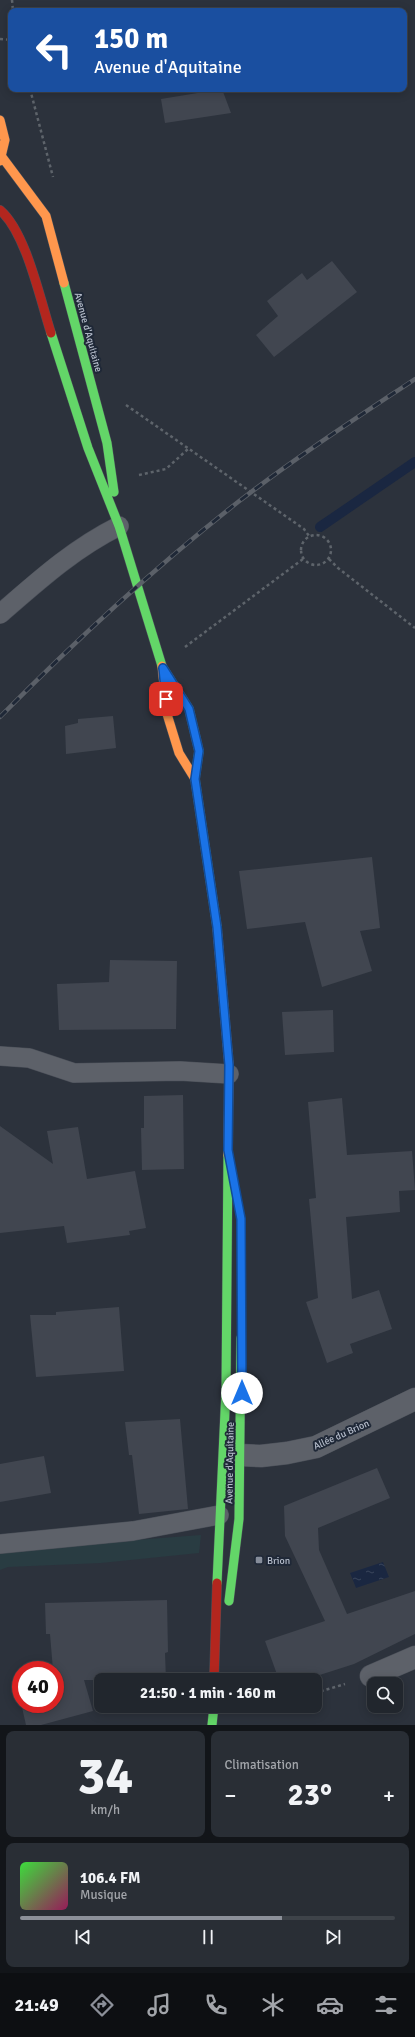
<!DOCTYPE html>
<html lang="fr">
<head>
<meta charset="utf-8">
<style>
  body { margin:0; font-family:Signika,sans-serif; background:#292e35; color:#f1f3f6; height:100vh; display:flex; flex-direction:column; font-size:15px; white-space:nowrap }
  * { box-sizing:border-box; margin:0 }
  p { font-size:13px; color:#a2a5aa }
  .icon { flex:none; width:22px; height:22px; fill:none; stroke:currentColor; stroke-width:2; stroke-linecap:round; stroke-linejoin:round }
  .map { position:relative; height:1725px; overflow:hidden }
  .sheet { display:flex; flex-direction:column; gap:6px; padding:6px; background:#121519; flex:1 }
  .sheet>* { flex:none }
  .hud { position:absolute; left:8px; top:8px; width:399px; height:84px; border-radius:8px; box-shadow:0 2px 10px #0003,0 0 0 1px #3e4349; background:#1a4fa0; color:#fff; overflow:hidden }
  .controls { position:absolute; left:367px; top:1677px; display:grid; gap:8px }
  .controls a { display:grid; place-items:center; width:36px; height:36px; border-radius:8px; background:#21262d; box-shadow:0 2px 10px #0003,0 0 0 1px #3e4349; font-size:20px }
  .speed { position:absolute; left:12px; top:1661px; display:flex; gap:8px; font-size:20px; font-weight:700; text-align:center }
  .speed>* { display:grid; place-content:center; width:52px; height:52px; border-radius:50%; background:#21262d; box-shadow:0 2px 10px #0003,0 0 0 1px #3e4349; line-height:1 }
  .speed .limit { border:6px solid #d22; background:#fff; color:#111 }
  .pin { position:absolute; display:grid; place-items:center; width:34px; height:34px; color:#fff; margin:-17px; border-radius:8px; box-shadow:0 2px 6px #0006 }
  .me { position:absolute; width:44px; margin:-22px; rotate:0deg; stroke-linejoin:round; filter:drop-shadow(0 0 3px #0008) }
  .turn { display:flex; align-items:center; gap:14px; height:84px; padding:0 20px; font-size:18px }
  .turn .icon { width:52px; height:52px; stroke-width:2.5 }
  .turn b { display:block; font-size:28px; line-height:34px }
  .big { font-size:30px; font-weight:800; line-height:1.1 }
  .sheet .widget { flex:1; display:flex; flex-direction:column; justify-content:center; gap:6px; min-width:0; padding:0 14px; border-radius:8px; background:#292e35 }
  .sheet .dial { align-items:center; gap:0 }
  .dial b { font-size:52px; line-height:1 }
  .song { display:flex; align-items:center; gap:12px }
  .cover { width:48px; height:48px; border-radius:6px; background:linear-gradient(135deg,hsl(120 70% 55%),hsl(330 70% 35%)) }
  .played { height:4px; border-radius:2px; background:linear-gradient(90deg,#8c9099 70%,#3e4349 70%) }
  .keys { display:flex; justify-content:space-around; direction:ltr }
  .heat { display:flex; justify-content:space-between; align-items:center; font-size:22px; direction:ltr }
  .sheet .tiles { flex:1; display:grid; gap:6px; grid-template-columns:1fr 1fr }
  .widget:last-child { grid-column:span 2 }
  .trip { position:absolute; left:94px; top:1673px; width:228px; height:40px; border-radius:8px; background:#21262d; box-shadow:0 2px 10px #0003,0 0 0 1px #3e4349; font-weight:800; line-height:40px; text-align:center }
  .dock { display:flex; height:64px; justify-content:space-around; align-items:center; background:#0d0f12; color:#a2a5aa }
  .dock .icon { width:28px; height:28px }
  .dock .active { color:#8c9099 }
  .dock b { font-size:18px; color:#f1f3f6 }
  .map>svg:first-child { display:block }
  .grass { fill:#293c42 }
  .water { fill:url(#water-ripples) }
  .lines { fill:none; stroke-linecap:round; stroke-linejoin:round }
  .stream { stroke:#1a2741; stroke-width:10 }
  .building { fill:#414650 }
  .lane-casing { stroke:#4a4f58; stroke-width:20 }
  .street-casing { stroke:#4a4f58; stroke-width:23 }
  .fast-casing { stroke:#4a4f58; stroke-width:10 }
  .slow-casing { stroke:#4a4f58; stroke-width:10 }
  .jam-casing { stroke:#4a4f58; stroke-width:10 }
  .path { stroke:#5e646b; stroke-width:2.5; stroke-dasharray:3 3; stroke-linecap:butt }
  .lane { stroke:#5d6169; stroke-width:19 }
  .street { stroke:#5d6169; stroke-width:22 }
  .fast { stroke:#63d668; stroke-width:9 }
  .slow { stroke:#ff974d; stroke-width:9 }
  .jam { stroke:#b3261e; stroke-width:9 }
  .rail-casing { stroke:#5b6068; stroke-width:4.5 }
  .rail { stroke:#1f2837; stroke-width:3; stroke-dasharray:9; stroke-linecap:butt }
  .route-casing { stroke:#114b97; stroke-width:10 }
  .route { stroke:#1a73e8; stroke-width:7 }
  .poi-dot { fill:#868d9a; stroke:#1f2837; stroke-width:1.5 }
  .labels { text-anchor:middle; stroke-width:4; stroke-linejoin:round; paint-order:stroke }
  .street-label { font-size:10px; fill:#b7becc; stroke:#1f2837 }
  .poi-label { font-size:10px; fill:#b7becc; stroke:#1f2837; text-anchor:start }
</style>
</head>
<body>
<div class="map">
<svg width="415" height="1725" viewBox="0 0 415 1725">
  <defs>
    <pattern id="water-ripples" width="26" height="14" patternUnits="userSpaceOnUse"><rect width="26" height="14" fill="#1a2741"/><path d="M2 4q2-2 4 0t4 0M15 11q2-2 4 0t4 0" fill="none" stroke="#39455b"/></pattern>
  </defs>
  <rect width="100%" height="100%" fill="#2c323c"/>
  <!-- grass -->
  <path class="grass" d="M201,1535L199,1553L101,1563L8,1567L0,1570V1552L3,1550Z"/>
  <!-- water -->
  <path class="water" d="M383,1562L389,1577L356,1588L350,1573Z"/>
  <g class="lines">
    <!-- stream -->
    <path class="stream" d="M320,527L415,462"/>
  </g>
  <!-- building -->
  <path class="building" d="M222,89L231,113L165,123L161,99Z
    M332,261L357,292L274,357L256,335L278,316L267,301L302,273L307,280Z
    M113,716L116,748L66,754L65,726L78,723V719Z
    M372,857L380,928L360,931L372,971L322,987L305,922L247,929L239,871Z
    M110,960L177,961L176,1029L59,1030L57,984L109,982Z
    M333,1010L334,1052L285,1055L282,1012Z
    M183,1095L184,1169L142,1170L141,1128H144V1096Z
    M342,1098L347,1155L412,1151L415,1190L399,1191L400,1212L346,1217L352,1299L379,1290L392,1329L350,1344L353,1353L327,1363L306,1302L318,1298L309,1199L316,1198L308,1102Z
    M0,1126L53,1164L47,1131L78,1127L87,1179L135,1171L146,1228L129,1231L130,1235L67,1243L64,1226L0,1233Z
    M119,1307L124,1371L36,1377L30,1315H56V1312Z
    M180,1419L188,1509L139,1514L132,1455H129L125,1422Z
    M44,1456L51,1493L0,1502V1464Z
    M377,1468L390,1498L318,1528L319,1550L347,1614L415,1591V1634L354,1664L304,1680H279L265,1641L325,1621L285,1536L284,1506Z
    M167,1600L168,1652L165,1653L166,1680H84L93,1711L41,1725H26L21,1703L55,1704V1670H53L50,1634H46L45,1603Z"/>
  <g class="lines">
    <defs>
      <path id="lane" d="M0,614C38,581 73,549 119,526
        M0,1056L29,1058L74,1073L180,1071L229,1074
        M0,1544L133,1531L219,1515"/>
      <path id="street" d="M240,1455L261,1456L287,1453L316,1447L415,1399
        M371,1676L415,1657"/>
      <path id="fast" d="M64,283L107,443L114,492
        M51,333L88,448L119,526L162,666
        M163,668L189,709L199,751L195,779L217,927
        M217,1583L226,1390L228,1155
        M229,1601L239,1519L241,1338
        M212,1725L214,1706"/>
      <path id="slow" d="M0,120L5,140L0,161
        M2,157L46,216L64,283
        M162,666L167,714L179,753L195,779
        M217,927L229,1065L228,1155"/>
      <path id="jam" d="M0,210C26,232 40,299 51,333
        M214,1680L217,1583"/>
    </defs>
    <!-- lane casing -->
    <use href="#lane" class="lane-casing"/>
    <!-- street casing -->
    <use href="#street" class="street-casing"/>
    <!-- fast casing -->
    <use href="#fast" class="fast-casing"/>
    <!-- slow casing -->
    <use href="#slow" class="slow-casing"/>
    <!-- jam casing -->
    <use href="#jam" class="jam-casing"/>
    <!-- path -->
    <path class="path" d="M12,0L13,11
      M0,39L11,40
      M30,89L53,177
      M126,405L304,529L309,536
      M139,475L166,469L188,449
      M301 550a15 15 0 1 1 30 0a15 15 0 1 1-30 0Z
      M329,559L338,568L415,628
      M185,647L303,559
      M315,1693L345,1684
      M242,1707L247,1706"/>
    <!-- lane -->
    <use href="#lane" class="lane"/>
    <!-- street -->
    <use href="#street" class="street"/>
    <!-- fast -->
    <use href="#fast" class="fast"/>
    <!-- slow -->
    <use href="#slow" class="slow"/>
    <!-- jam -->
    <use href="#jam" class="jam"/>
    <defs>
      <path id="rail" d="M0,717C75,641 154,568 238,502C295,458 355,419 415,379"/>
    </defs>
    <!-- rail casing -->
    <use href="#rail" class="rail-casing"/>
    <!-- rail -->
    <use href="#rail" class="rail"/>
  </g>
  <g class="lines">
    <defs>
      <path id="route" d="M166,699L163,668L189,709L199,751L195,779L217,927L229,1065L228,1150L241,1219L242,1393"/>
    </defs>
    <!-- route casing -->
    <use href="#route" class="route-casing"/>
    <!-- route -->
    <use href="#route" class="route"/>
  </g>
  <!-- markers -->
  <rect class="poi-dot" x="255" y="1556" width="8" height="8" rx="2"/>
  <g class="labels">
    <!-- street labels -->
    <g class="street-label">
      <text transform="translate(89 332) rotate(75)" y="4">Avenue d'Aquitaine</text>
      <text transform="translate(341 1434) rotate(-24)" y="4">Allée du Brion</text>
      <text transform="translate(229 1463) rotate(-89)" y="4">Avenue d'Aquitaine</text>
    </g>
    <!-- poi labels -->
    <g class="poi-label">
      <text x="267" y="1564">Brion</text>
    </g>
  </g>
</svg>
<div class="controls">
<a><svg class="icon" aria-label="search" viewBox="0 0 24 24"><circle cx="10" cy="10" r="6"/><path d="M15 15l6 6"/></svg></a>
</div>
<div class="speed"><div class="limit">40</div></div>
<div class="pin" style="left:166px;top:699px;background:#d93025"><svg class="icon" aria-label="arrive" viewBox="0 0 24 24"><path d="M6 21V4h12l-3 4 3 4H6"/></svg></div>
<svg class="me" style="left:242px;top:1393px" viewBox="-20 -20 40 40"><circle r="19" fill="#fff"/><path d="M0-13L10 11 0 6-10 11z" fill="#1a73e8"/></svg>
<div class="trip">21:50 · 1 min · 160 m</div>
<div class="hud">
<div class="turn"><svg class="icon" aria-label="left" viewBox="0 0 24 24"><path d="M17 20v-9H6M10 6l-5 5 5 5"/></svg><div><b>150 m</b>Avenue d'Aquitaine</div></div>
</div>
</div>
<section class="sheet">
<div class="tiles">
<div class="widget dial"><b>34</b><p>km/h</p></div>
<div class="widget"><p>Climatisation</p>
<div class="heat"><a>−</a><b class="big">23°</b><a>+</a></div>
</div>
<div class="widget">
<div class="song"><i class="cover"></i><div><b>106.4 FM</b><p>Musique</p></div></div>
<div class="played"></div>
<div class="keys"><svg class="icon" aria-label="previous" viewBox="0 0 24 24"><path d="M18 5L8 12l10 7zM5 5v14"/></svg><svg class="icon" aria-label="pause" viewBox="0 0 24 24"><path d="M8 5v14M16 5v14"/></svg><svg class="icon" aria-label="next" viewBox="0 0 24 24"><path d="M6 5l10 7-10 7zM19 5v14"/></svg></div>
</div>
</div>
</section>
<nav class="dock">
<b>21:49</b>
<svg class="icon active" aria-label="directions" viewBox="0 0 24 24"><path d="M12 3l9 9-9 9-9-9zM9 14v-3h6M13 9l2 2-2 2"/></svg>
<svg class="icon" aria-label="music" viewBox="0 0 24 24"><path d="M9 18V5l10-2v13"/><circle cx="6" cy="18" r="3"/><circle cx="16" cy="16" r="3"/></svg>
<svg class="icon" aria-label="phone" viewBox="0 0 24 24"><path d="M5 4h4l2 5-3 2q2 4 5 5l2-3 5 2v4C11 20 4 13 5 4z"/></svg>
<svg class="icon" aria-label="climate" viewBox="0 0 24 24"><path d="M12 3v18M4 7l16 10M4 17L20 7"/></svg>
<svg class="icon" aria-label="car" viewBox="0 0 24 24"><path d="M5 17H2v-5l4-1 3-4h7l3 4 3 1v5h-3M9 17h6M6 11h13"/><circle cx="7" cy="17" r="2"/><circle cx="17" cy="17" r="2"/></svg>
<svg class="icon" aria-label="filters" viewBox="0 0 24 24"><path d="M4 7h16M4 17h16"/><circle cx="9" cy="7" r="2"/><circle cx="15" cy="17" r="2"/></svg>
</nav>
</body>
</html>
